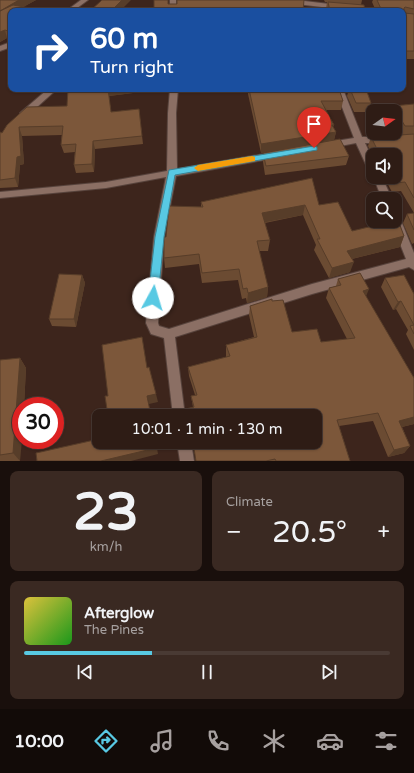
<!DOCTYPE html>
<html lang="en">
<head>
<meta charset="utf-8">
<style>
  body { margin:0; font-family:"Varela Round",sans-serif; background:#3a2922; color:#f1f3f6; height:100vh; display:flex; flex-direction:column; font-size:15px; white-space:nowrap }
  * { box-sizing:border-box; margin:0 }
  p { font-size:13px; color:#a7a1a0 }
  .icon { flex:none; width:22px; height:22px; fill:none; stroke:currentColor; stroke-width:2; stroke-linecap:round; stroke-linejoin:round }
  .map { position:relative; height:461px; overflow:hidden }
  .drawer { display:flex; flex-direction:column; gap:10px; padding:10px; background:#190f0c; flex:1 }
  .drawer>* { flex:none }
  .hud { position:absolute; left:8px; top:8px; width:398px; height:84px; border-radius:8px; box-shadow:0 1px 3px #0004,0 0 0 1px #493a34; background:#1a4fa0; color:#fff; overflow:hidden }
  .needle { width:26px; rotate:76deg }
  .controls { position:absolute; left:366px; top:104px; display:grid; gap:8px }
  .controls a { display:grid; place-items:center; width:36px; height:36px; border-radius:8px; background:#2e1c15; box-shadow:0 1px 3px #0004,0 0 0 1px #493a34; font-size:20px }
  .speed { position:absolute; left:12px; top:397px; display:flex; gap:8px; font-size:20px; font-weight:700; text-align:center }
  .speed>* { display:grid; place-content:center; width:52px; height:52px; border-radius:50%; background:#2e1c15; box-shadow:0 1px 3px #0004,0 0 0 1px #493a34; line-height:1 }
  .speed .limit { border:6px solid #d22; background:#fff; color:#111 }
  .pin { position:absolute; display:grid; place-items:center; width:34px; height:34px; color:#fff; margin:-41px -17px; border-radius:50% 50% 50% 0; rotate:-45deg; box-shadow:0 0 4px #0007 }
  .pin .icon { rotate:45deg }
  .me { position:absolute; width:44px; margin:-22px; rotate:6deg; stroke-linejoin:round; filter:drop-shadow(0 0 3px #0008) }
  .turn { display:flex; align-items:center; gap:14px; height:84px; padding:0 16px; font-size:18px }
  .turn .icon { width:52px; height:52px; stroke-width:2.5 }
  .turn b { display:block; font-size:28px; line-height:34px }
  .big { font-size:30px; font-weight:600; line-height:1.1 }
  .drawer .widget { flex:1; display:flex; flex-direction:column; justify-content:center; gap:6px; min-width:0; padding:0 14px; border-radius:8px; background:#3a2922 }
  .drawer .dial { align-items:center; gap:0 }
  .dial b { font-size:52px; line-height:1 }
  .song { display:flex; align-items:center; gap:12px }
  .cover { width:48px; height:48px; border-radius:6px; background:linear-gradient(135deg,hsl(50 70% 55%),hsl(120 70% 35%)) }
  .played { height:4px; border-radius:2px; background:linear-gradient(90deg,#58c9e3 35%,#493a34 35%) }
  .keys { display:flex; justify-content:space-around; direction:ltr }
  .heat { display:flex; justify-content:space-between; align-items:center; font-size:22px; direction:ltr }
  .drawer .tiles { flex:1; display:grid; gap:10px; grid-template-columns:1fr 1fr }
  .widget:last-child { grid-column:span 2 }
  .trip { position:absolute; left:92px; top:409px; width:230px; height:40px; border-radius:8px; background:#2e1c15; box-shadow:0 1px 3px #0004,0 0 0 1px #493a34; font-weight:600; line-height:40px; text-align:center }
  .dock { display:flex; height:64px; justify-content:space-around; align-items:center; background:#120b08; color:#a7a1a0 }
  .dock .icon { width:28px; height:28px }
  .dock .selected { color:#58c9e3 }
  .dock b { font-size:18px; color:#f1f3f6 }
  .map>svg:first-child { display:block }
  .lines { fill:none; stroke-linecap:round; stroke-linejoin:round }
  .street-casing { stroke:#57433c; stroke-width:2 }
  .street { fill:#8b6f64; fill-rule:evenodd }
  .wall { fill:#6b4b32 }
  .shaded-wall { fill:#573d29 }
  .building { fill:#7c573a; stroke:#573d29 }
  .route { fill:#58c9e3; stroke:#398394 }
  .slow { fill:#f59e0b }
</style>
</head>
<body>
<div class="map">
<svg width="414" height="461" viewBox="0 0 414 461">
  <rect width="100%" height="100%" fill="#3d251c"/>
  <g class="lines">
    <defs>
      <path id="street" d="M81,0H88L73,11H66Z
        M170,0H176V11H170Z
        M277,0H296L371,9L374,11H355L280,2Z
        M11,42V47L0,51V46Z
        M48,89H57L26,117H20V113Z
        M170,89H178L176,113L177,169L275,152L279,155L275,158L176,176L164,237L158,323L159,326L169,329L312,284L406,259L391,221H395V214L398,215L400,218L414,253V270L409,267L312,294L175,337L185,416H173L164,338L151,334L146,323L154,237L166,177L106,188L0,198V192L106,182L167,171L168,113Z
        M335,89H343L362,137H384L388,140L384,143H365L373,160V172L368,169L356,143L330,148L326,145L330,142L354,138Z
        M373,176L382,177L392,199H382Z
        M177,442H191L194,461H180Z"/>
    </defs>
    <!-- street casing -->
    <use href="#street" class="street-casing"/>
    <!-- street -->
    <use href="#street" class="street"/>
  </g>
  <!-- wall -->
  <path class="wall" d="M0,0H36L23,7L11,11V39H10L7,38L0,42Z
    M324,0H362L361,5L365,11H327L326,9L327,2H325Z
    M373,0H414V59H403V11H376L372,2Z
    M68,89H133V93L109,96L111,112L139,109L143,144L95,149L94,172L76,173L74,165L75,152L64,153L61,145L62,135L22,136L24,164L20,165L18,187L0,188V132L2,133L67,106Z
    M248,89H339L343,101L341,110H326L334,125L333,127L336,132L334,140L261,153L248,94Z
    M349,89H366L371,103L369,112H354L347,96Z
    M414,104V243L412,244L403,223L407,214L414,213L401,191L392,192L384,177H395V155H373V156L368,146L371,137L408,135H402L395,123V111H392L393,106Z
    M263,153L349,156L346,165L265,175L263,162Z
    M201,202L319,205L352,231L404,236L400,247L352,259L350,272L329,278L314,250L316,245L303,215L265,223L270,240L268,251H259L268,287L267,297L247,303L246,298L242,299L238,280L202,283L199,264L165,268L164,258L166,237L201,207Z
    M82,275L85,283L76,327L52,326L49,319Z
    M385,278L414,294V350L406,334L408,330L396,309L393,310L381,287Z
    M338,279L366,297L414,378V424L402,427L410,446L404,453L388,457L373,421L339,426L350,461H196L193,442H315L193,407L191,396L195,395L189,376L188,367L226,357V345L254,337L249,315L250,306L272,301L292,332L321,342L347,339L326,298L329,288L336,286Z
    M20,358L26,368L24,406H21L20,461H0V360Z"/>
  <!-- shaded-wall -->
  <path class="shaded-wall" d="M19,0H36L0,20V11Z
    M122,0H131L120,11H111Z
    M11,29V39H10L8,31Z
    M5,30L7,38L0,42V32Z
    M108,89H133V93L109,96Z
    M19,127L22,136L24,164L20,165L18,187L15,178Z
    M336,132L334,140L261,153V144Z
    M93,141L95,149L94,172L92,164Z
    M305,205L303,215L261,223L262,213Z
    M404,236L400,247L343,261L347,251Z
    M354,262L350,272L329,278L332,268Z
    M82,275L85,283L76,327L74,319Z
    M268,287L267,297L247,303L248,293Z
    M369,289L365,299L363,291Z
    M401,301L396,309L393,310L398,302Z
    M20,358L26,368L24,406H21V440H22L20,461L13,453Z
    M156,394L158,402L149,404L147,396Z
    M414,417V424L393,429L399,421Z
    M156,442L158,454L131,461H101Z
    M410,446L404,453L388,457L394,450Z"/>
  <!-- building -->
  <path class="building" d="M0,0H19L0,11Z
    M102,0H122L111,11H90Z
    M154,0H168V4H177V0H304L303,11H154Z
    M377,0H414V9L405,7L404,8V13L414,14V51H403V11H382Z
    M328,2L364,5L365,11H330Z
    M13,5L47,11H11V29L8,31L5,30L0,32V11Z
    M65,9L76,11H63Z
    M68,89H108L111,112L139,109L142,136L93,141L92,164L74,165L76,144L61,145L63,126L19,127L21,156L17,157L15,178L0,180V132L2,133L7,125L27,107L67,106Z
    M249,89H339L343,101H321L334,125H332L336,132L261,144Z
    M350,89H366L371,103H356Z
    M414,104V126H405L393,106Z
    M414,134V198L405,182L395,183L392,177H395V155H380L371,137Z
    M340,139L349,156L266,166L263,153Z
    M312,178L319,205L338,202L352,231L398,220L404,236L347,251L354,262L332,268L317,239H320L305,205L262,213L270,240L257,241L268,287L248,293L247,288L243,289L239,269L202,273L199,254L164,258V237H166L169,206L203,207L201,202Z
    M414,213V230L407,214Z
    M360,273L369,289L363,291L414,378V417L399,421L410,446L394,450L378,413L337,420L350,461H276L275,459L266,461H196L193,442H315V416H183L181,410L194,407L191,396L197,395L188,367L230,356L226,345L257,337L250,306L272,299V301L283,300L292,332L317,329L321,342L355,338L329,288L341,285L338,279Z
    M59,274L82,275L74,319H49Z
    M404,275L414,294V334L410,326L414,325L401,301L398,302L385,278Z
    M142,337L147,368L149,367L156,394L147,396L151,416H108L105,396H108L102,345Z
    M20,358L13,453L0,455V360Z
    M99,439V442H155L156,448L101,461H37L36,453Z"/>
  <!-- route -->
  <path class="route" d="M314,146L317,147V150L175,175L164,237L158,298L157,302L153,303L149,302L148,298L155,237L169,170Z"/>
  <!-- slow -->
  <path class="slow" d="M252,156L255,157V161L198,171L194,168L198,165Z"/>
</svg>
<div class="controls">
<a><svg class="needle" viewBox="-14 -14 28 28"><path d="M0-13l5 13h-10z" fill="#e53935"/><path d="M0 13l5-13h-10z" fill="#a7a1a0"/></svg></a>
<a><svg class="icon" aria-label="sound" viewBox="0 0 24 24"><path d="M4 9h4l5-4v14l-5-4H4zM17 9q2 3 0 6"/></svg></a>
<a><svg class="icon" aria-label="search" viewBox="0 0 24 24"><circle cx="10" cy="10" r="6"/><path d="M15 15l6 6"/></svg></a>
</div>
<div class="speed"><div class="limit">30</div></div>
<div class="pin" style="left:314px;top:148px;background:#d93025"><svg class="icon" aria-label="arrive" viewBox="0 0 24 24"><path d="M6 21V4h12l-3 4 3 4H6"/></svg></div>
<svg class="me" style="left:153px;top:298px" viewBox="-20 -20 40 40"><circle r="19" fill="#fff"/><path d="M0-13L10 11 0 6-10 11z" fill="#58c9e3"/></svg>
<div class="trip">10:01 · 1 min · 130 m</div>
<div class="hud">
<div class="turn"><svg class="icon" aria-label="right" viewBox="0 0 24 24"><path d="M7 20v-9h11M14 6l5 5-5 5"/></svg><div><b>60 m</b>Turn right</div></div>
</div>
</div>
<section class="drawer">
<div class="tiles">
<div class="widget dial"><b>23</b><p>km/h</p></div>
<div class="widget"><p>Climate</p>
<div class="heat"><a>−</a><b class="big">20.5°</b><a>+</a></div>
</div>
<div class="widget">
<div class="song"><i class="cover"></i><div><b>Afterglow</b><p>The Pines</p></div></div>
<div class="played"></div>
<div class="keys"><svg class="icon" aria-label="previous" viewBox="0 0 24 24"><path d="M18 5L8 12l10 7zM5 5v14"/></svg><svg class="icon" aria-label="pause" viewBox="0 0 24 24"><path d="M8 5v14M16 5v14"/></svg><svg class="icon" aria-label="next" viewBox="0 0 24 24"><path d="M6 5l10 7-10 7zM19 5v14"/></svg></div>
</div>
</div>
</section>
<nav class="dock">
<b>10:00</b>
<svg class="icon selected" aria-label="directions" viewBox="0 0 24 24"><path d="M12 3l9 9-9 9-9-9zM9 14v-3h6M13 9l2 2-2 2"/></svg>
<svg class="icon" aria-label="music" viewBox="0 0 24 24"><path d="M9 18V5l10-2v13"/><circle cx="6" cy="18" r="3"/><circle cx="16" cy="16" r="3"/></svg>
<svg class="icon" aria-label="phone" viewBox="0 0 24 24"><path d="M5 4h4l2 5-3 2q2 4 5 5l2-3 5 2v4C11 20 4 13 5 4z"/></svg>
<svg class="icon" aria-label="climate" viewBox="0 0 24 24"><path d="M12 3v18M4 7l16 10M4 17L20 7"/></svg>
<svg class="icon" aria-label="car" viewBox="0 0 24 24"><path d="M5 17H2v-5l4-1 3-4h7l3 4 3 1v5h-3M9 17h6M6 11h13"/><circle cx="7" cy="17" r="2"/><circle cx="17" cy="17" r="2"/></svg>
<svg class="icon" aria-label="filters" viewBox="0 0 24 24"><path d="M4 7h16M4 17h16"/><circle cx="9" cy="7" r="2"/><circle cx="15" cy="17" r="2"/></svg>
</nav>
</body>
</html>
